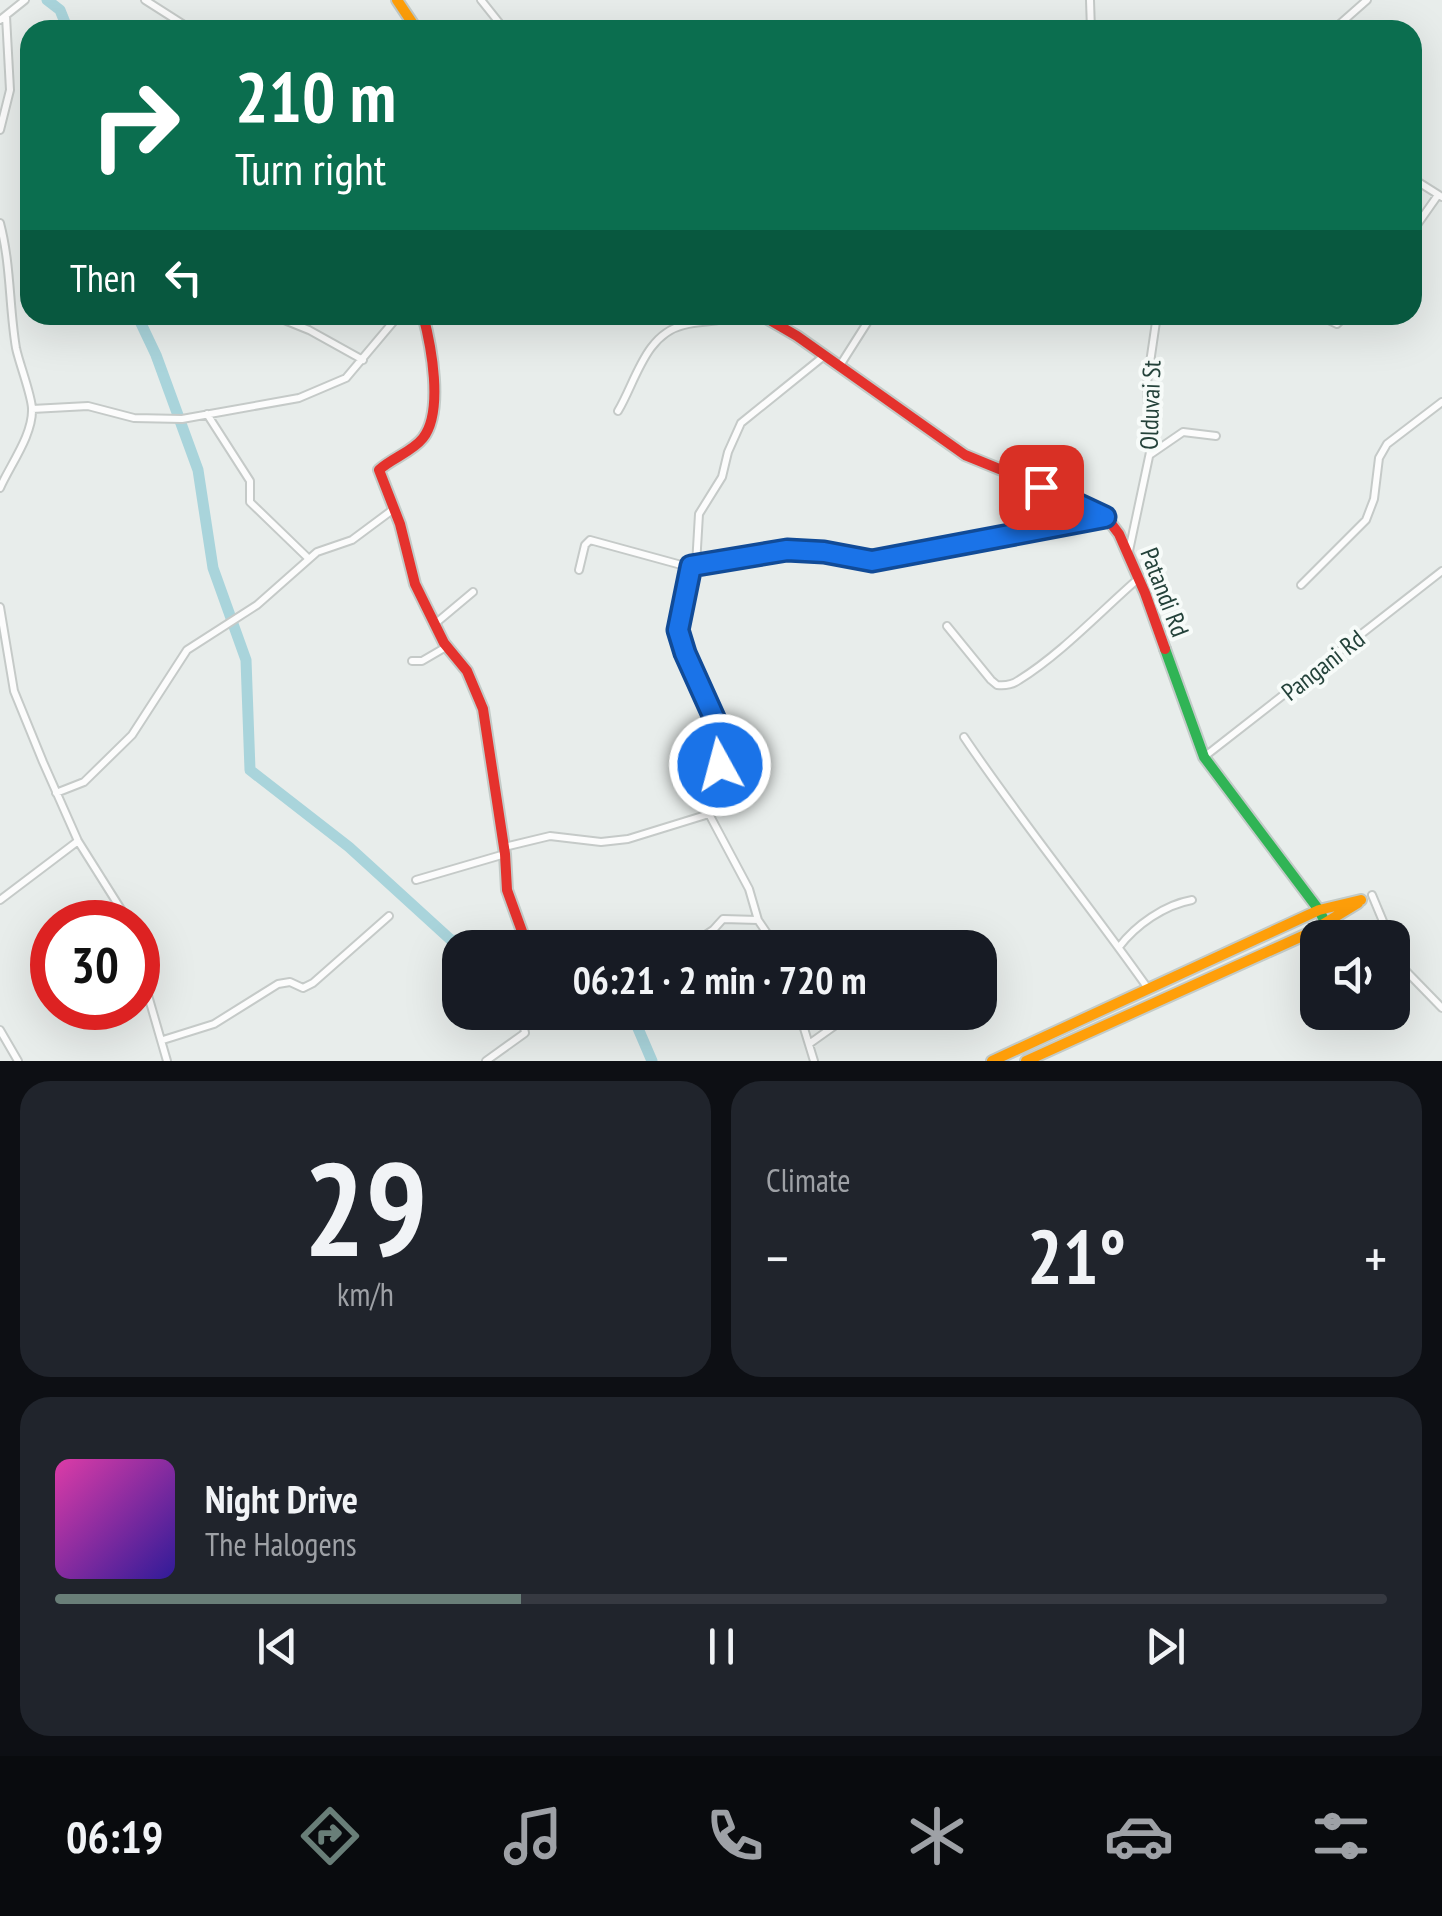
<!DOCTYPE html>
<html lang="en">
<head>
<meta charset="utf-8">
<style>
  body { margin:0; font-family:"PT Sans Narrow",sans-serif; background:#20242c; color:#f1f3f6; height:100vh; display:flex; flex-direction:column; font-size:38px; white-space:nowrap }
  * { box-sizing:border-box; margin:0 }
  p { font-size:32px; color:#9ea1a6 }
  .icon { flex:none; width:55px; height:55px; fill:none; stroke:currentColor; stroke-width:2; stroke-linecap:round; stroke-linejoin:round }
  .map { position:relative; height:1061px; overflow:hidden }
  .side { display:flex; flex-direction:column; gap:20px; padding:20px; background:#0d0f14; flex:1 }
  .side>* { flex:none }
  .top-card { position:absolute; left:20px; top:20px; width:1402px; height:305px; border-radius:30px; box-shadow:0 10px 40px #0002; background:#0b6e4f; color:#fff; overflow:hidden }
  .controls { position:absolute; left:1300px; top:920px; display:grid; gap:20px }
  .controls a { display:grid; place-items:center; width:110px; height:110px; border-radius:20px; background:#171b24; box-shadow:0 10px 40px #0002; font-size:50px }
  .speed { position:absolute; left:30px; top:900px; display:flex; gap:20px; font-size:50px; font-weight:700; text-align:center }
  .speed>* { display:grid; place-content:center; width:130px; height:130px; border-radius:50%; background:#171b24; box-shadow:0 10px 40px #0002; line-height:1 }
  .speed .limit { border:15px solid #d22; background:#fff; color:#111 }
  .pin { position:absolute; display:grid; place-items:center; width:85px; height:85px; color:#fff; margin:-42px; border-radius:20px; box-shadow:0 5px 15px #0006 }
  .me { position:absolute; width:110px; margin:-55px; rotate:353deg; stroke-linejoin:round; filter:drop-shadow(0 0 8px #0008) }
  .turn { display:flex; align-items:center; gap:35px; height:210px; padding:0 50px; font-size:45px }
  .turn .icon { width:130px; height:130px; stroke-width:2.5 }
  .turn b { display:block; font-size:70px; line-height:85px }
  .then { display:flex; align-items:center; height:95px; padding:0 50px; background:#0003; gap:20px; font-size:38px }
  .big { font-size:75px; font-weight:700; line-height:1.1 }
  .side .card { flex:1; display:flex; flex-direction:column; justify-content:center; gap:15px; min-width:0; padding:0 35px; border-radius:30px; background:#20242c }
  .side .dial { align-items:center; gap:0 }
  .dial b { font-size:130px; line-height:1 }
  .song { display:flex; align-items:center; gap:30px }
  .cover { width:120px; height:120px; border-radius:15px; background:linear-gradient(135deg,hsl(320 70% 55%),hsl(250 70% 35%)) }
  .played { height:10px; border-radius:5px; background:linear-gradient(90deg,#697e78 35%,#363941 35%) }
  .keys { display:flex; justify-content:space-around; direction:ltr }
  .heat { display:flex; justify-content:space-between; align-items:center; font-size:55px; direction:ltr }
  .side .tiles { flex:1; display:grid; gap:20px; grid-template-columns:1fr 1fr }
  .card:last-child { grid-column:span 2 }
  .trip { position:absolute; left:442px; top:930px; width:555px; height:100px; border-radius:30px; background:#171b24; box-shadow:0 10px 40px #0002; font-weight:700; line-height:100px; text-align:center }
  .tabs { display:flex; height:160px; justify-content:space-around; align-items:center; background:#090b0e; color:#9ea1a6 }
  .tabs .icon { width:70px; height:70px }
  .tabs .current { color:#697e78 }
  .tabs b { font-size:45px; color:#f1f3f6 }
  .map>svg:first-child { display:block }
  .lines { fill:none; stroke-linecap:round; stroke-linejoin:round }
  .river { stroke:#a9d4db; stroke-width:11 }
  .street-casing { stroke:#c5cac8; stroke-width:10 }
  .fast-casing { stroke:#c3cbc8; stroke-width:14 }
  .slow-casing { stroke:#c3cbc8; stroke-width:14 }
  .jam-casing { stroke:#c3cbc8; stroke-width:14 }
  .street { stroke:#fcfcfc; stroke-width:6 }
  .fast { stroke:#30b455; stroke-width:10 }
  .slow { stroke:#ff9f0a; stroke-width:10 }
  .jam { stroke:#e5322d; stroke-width:10 }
  .route-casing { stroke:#114b97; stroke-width:25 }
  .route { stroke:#1a73e8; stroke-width:18 }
  .labels { text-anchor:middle; stroke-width:8; stroke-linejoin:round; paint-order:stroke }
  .street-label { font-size:25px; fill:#24423a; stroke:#f7fbf9 }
</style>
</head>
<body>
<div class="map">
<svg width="1442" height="1061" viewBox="0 0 1442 1061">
  <rect width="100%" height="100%" fill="#e8edeb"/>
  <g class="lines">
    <!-- river -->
    <path class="river" d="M47,0L60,10L68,30
      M137,315L156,355L198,470L213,568L246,660L250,770L349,847L451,940L603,948
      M631,1012L652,1061"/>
    <defs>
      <path id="street" d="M145,0L192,30
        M481,0L505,30
        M1090,0L1091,30
        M0,20L25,0
        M1333,30L1367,0
        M0,130L10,90L6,16
        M1412,178L1442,197
        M0,223C11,265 9,306 16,348C19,363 32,396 32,409C33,435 10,465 0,488
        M1412,232L1438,195
        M272,315L309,330L363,360
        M1318,315L1337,324L1346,315
        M839,367L872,315
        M32,409L88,406L134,418L182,419L299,398L346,378L399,315
        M618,411C636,381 645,334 684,325C702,320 720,323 738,315
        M207,414L250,481V502L309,559
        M1151,454L1183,432L1216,436
        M1129,551L1150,452L1147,383L1157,315
        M696,565L699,514L722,477L728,452L741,423L824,356
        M691,566L678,630L685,653L716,722L720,765L709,814
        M579,570L585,545L590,540L685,566L787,549L824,552L872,561L1104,517
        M1301,585L1366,520L1374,499L1379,458L1387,444L1442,402
        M0,607L14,691L43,762L78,841L129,922
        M436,623L473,592
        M947,626L991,680L997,685C1006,686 1012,685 1019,680C1061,654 1101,611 1139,578
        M412,661H422L446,647
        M964,737C1022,823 1087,902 1147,987
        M1204,757L1442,571
        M56,793L84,782L132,735L187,650L257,605L317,552L352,540L395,508
        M504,847L550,836L601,842L628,839L709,814L749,889L758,920L777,948
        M416,880L505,854
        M1372,895L1390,938
        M0,900L78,841
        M138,943L148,969L145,985L167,1061
        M1392,945L1406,971L1442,1008
        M1119,947C1136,925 1164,905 1192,900
        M686,948L713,930L723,919L758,920
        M799,1012L814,1061
        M453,1013L460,1001
        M0,1030L18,1061
        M163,1040L214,1024L278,984L290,982L303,988L313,983L389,916
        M809,1044L854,1012
        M486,1061L525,1033L521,1012"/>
      <path id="fast" d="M1165,649L1204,757L1319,910L1326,924"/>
      <path id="slow" d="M397,0L417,30
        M992,1061L1319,910L1361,900
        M1026,1061L1307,934L1358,903"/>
      <path id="jam" d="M423,315C431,345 444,411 423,438C412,452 392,458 379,470L400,524L415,584L444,643L467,671L483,709L505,854L507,890L528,948
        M761,315L797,336L965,455L1073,499L1110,522L1119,534L1145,593L1165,649"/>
    </defs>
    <!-- street casing -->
    <use href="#street" class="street-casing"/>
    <!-- fast casing -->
    <use href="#fast" class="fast-casing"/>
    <!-- slow casing -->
    <use href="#slow" class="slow-casing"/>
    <!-- jam casing -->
    <use href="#jam" class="jam-casing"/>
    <!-- street -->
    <use href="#street" class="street"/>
    <!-- fast -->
    <use href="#fast" class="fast"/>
    <!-- slow -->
    <use href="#slow" class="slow"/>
    <!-- jam -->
    <use href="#jam" class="jam"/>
  </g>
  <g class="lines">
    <defs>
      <path id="route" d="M720,765L716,722L685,653L678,630L691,566L787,550L824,552L872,561L1105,517L1041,487"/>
    </defs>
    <!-- route casing -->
    <use href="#route" class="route-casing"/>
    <!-- route -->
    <use href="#route" class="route"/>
  </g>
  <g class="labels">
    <!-- street labels -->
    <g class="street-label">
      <text transform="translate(1150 405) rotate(-88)" y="9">Olduvai St</text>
      <text transform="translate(1165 592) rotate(69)" y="9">Patandi Rd</text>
      <text transform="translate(1323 665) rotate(-38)" y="9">Pangani Rd</text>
    </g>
  </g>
</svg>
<div class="controls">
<a><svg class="icon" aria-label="sound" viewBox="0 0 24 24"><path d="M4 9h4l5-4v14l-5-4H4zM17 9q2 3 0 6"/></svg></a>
</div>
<div class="speed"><div class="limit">30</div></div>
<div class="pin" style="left:1041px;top:487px;background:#d93025"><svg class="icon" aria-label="arrive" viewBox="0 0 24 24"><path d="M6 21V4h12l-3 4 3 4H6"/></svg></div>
<svg class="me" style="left:720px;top:765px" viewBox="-20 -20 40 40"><circle r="17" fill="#1a73e8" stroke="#fff" stroke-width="3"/><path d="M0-11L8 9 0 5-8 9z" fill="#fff"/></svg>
<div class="trip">06:21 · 2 min · 720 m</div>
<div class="top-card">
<div class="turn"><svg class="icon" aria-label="right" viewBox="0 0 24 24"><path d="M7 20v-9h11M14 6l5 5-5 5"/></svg><div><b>210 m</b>Turn right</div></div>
<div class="then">Then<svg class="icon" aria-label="left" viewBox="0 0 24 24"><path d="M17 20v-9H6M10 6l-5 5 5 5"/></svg></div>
</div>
</div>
<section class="side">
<div class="tiles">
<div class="card dial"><b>29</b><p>km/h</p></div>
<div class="card"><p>Climate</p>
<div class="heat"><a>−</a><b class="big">21°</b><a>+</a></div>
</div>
<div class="card">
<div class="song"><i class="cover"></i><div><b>Night Drive</b><p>The Halogens</p></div></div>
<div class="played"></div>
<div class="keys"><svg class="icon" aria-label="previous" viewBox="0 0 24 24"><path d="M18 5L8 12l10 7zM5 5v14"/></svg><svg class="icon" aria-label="pause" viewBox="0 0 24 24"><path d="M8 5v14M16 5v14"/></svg><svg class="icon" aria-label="next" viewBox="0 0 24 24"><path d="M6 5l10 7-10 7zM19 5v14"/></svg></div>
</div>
</div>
</section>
<nav class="tabs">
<b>06:19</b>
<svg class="icon current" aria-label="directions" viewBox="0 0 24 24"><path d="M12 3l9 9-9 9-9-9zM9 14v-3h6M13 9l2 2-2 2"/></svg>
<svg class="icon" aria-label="music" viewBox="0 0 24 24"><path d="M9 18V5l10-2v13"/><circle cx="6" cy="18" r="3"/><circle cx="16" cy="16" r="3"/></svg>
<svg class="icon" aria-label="phone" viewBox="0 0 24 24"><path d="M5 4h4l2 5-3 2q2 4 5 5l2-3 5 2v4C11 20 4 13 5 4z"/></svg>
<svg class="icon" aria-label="climate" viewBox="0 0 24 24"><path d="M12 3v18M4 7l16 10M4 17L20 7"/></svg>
<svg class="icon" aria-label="car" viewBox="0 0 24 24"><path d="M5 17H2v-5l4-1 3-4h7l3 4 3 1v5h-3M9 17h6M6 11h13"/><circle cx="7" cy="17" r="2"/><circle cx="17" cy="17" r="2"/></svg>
<svg class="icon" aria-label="filters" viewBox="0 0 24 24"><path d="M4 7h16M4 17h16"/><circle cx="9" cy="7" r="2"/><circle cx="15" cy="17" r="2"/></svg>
</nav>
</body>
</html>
